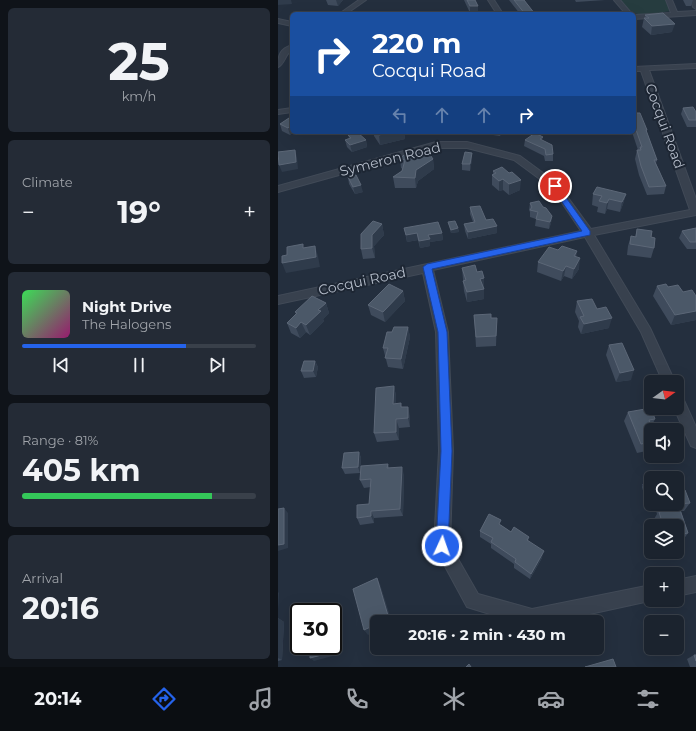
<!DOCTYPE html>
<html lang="en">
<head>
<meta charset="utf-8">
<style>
  body { margin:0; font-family:Montserrat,sans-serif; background:#242b36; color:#f1f3f6; height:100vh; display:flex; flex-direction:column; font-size:15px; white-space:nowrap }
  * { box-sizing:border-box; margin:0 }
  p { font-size:13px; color:#a0a4aa }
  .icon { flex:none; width:22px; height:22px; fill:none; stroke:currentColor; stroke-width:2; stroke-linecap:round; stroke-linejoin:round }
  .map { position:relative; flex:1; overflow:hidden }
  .side { display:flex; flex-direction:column; gap:8px; padding:8px; background:#0f1319; width:278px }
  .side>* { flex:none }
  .guide { position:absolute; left:12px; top:12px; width:346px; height:122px; border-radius:6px; box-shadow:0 4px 16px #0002,0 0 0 1px #39404a; background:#1a4fa0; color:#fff; overflow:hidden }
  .needle { width:26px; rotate:75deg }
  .tools { position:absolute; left:366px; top:375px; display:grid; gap:8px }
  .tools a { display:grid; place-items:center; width:40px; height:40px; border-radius:6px; background:#1b232e; box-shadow:0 4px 16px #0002,0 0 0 1px #39404a; font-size:20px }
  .speed { position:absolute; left:12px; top:603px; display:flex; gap:8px; font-size:20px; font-weight:700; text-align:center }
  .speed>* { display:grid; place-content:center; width:52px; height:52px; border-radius:50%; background:#1b232e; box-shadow:0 4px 16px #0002,0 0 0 1px #39404a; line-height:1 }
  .speed .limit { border:2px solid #111; border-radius:6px; background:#fff; color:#111 }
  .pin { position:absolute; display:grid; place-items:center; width:34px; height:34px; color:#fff; margin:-17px; border:2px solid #fff; border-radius:50%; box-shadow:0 1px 4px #0007 }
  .me { position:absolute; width:44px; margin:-22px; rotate:3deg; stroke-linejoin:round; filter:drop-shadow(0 0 3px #0008) }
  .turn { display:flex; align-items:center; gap:14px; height:84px; padding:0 16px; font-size:18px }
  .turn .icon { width:52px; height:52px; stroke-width:2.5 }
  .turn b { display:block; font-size:28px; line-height:34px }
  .lanes { display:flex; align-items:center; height:38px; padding:0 16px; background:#0003; justify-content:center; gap:20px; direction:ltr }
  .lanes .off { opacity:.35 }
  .big { font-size:30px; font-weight:700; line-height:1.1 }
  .side .widget { flex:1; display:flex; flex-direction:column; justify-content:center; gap:6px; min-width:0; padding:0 14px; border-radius:6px; background:#242b36 }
  .side .dial { align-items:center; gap:0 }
  .dial b { font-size:52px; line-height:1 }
  .song { display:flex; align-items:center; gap:12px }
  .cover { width:48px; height:48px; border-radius:6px; background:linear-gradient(135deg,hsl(130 70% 55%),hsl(320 70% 35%)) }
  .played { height:4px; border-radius:2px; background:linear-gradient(90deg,#2563eb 70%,#39404a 70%) }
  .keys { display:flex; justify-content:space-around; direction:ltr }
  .heat { display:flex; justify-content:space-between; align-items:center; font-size:22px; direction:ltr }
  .charge { height:6px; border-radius:3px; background:linear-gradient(90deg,#34c759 81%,#39404a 0) }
  .trip { position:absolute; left:92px; top:615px; width:234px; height:40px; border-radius:6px; background:#1b232e; box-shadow:0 4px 16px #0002,0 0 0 1px #39404a; font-weight:700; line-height:40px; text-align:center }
  .tabs { display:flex; height:64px; justify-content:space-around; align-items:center; background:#0b0e12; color:#a0a4aa }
  .tabs .icon { width:28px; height:28px }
  .tabs .active { color:#2563eb }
  .tabs b { font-size:18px; color:#f1f3f6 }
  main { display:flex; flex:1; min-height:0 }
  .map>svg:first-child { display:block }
  .green { fill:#263c3f }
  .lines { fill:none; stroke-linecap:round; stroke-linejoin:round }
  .minor-casing { stroke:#414a57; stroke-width:2 }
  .minor { fill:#38414e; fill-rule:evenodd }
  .wall { fill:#3f4b5c }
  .shaded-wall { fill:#2f3b4b }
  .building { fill:#4b5868; stroke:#5c6777 }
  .route { fill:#2563eb; stroke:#184099 }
  .labels { text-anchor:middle; stroke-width:4; stroke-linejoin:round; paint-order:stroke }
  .street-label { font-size:14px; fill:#b4bcc9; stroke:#1d2633 }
</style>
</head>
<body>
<main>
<section class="side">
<div class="widget dial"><b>25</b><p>km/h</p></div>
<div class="widget"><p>Climate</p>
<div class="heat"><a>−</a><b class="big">19°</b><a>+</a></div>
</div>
<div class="widget">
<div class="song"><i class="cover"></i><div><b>Night Drive</b><p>The Halogens</p></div></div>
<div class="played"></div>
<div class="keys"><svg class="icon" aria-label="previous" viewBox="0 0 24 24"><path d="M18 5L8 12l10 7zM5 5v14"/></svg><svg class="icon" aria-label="pause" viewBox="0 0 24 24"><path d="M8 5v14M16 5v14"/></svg><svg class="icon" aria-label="next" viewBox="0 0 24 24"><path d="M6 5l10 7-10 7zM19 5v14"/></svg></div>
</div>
<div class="widget"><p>Range · 81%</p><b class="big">405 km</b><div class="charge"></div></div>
<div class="widget"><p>Arrival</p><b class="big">20:16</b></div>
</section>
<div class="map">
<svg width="418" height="667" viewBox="0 0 418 667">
  <rect width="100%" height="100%" fill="#242f3e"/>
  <!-- green -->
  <path class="green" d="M342,0H388L393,11C369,14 357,21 342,0Z"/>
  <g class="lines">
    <defs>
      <path id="minor" d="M81,0H88L68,14H61Z
        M210,0H216L225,14H219Z
        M336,0H342L354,14H348Z
        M388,0H394L399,12L418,11V15L356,19V15L393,13Z
        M413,0H418V9L415,7Z
        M0,19L14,22V26L0,23Z
        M14,45V50C7,54 7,64 0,67C0,55 2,49 14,45Z
        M418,64V68L371,70L418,199V215L316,235L372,328L397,382H385L363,332L307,237L155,270L170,332L175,451L172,545L200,594L254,609L373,585V600H376L275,622H238L189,607L156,546L161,451L158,332L145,273L0,304V296L303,231L274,188L236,160L189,148H158L0,192V186L158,142H189L242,156L280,184L313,229L412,210L363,71H356V67Z
        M14,108V112L0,114V110Z
        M399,394L404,396L418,427V448L413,446L396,408H399Z
        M418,576V592L399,596V580Z"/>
    </defs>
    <!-- minor casing -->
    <use href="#minor" class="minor-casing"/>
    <!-- minor -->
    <use href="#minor" class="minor"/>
  </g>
  <!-- wall -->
  <path class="wall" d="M48,0H65L60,6L50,5Z
    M186,0H197L200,6V12L192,13Z
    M231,0H246L257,14H242Z
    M297,0H327L298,2Z
    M405,0H415L413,6H408Z
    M367,15L394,32L373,35L364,27L366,18H367Z
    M405,108L418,112V127H409L403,114Z
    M356,113L369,130V133L379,160L378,163L388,186L386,194L369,195L361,175L357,159L359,150H360L354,132H356Z
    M14,116V132H16L12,135L4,131L2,124Z
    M96,132H126L127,139L102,145L96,136Z
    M208,132H224L222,136L208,134Z
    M70,135L88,140L89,147L74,152L69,147L67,140L71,138Z
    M265,137L264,140L275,154V161H267L266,156L246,146L247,140Z
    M134,156L155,159L156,169L140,181L138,188H117L115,177L124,171L125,169L123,168L122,158Z
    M194,159L192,171L184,170V164Z
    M215,171L242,190L231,195L225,190L221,191L214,185V175L215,174Z
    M70,177L85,192L77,194L71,184Z
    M315,194H348L345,204L342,212L329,209L327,214L319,212L320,207L314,205Z
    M252,203L265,207L274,216L273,223L271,229L257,226L258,219L252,217V212L251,210Z
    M192,207L208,220L219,226V233L190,239L187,231L186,224L195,222L192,214Z
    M170,222L180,228L181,232L173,233L171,226Z
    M104,224L106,235L96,246L97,258L85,259L83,249Z
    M126,228L164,233L165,240L152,242V246L142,248L140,240L129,242Z
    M418,228V249H409L401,238L404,231Z
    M359,229L373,237L376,248L373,258L349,255L350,246L353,236L357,237Z
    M280,250L299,251L298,257L301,269L294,279L286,276L283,281L259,272L260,262Z
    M184,268L199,272L206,278V299L189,302L186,291Z
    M379,286L390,287L418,296V320L393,325L375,296Z
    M125,291L127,301L107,322L93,315L90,305Z
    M299,301L319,309L331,328L303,334L300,327L301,321L297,312Z
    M48,303L51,313L45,319L46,321L32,335L28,332L22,338L13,333L9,323L18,314L17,312Z
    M196,315L213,318H219L218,346L198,347Z
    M130,327L132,337L125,369L110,367L105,348L114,332Z
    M331,345L353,380L338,382L328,355Z
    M37,361L40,367L38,377L26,378L23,371Z
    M116,386L118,396V403L124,407L132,416V427L121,428V440L99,442L96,433Z
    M350,412L377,419L373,427V450L359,453L346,421Z
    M81,452L83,458L82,473L67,474L64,468Z
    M110,464L111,468L126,475L125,516L96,518V523L82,525L79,518L91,504L93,487L86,488L82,480Z
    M373,483V497L367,498L364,487L365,484Z
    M412,503L406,511H403L410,533L405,540L399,541V526H378L376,519L379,514L376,504H399Z
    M223,525L233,532L251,537L250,541L264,558L252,579L236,568V564L213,548V544L202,537V531Z
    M0,618L6,622L4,660L0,661Z
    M416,655H418V667H412L409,659Z"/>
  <!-- shaded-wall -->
  <path class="shaded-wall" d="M0,0H13L14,4L0,5Z
    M58,0H65L60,6Z
    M192,6H200V12L192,13Z
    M397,24L394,32L373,35L374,26Z
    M14,125V132H16L12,135L10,128Z
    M112,132H126L127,139L102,145L101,135Z
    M88,140L89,147L74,152L72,145Z
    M17,150L19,157L20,169L4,172L1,165Z
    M194,153V159L192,171V164Z
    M155,159L156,169L140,181L138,188L137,178L138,170Z
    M225,179V190L221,191V181Z
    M243,180L242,190L231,195V184Z
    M83,185L85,192L77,194L75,187Z
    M348,194L345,204L342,212L344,202Z
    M331,199L329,209L327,214L329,203Z
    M274,216L273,223L271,229L272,222Z
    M104,224L106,235L96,246L97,258L94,248V235Z
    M219,226V233L190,239V232Z
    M180,228L181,232L173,233V230Z
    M139,233L140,240L129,242L128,235Z
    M164,233L165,240L152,242V246L142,248L141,241L150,235Z
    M37,246L40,256L42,267L8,273L4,263Z
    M302,258L301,269L294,279L296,269Z
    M288,266L286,276L283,281L285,271Z
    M206,278V289L202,279Z
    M206,289V299L189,302V292Z
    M125,291L127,301L107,322L105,312Z
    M48,303L51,313L45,319L46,321L32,335L28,325L40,310Z
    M418,311V320L393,325L397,315Z
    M334,318L331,328L303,334L306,324Z
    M23,322L28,332L22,338L18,328Z
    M130,327L132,337L125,369L123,359Z
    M37,361L40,367L38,377L35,371Z
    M356,370L353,380L338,382L342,373Z
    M116,386L118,396V413L115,404Z
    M130,407L132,416V427L130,418Z
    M118,419L121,428V440L118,432Z
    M81,452L83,458L82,473L80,467Z
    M124,467L126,475L125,516L122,509Z
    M6,508L10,513V548L0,551V545Z
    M93,511L96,518V523L93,516Z
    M266,551L264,558L252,579L253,574Z
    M99,578L102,584L114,622H104Z
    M0,592L1,593L0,610Z
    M0,618L6,622L4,660L0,658Z
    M99,624V631L90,635L86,630Z
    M58,633L61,636L62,654L36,661L32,658Z"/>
  <!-- building -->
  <path class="building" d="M189,0H197L200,6H192Z
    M236,0H246L257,14H247Z
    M385,13L397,24L374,26L366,18H371L367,15Z
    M415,107L418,112V120H411L405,108Z
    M356,113H362L369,130H368L379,160H376L388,186L371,187L363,166L359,150H363L362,147H364L356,124Z
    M14,116V125L10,128L2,124Z
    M78,132H79L88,140L72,145L67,140L73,138L70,135Z
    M99,132H112L101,135Z
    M257,133L265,137L262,139L274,145L275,154L268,155L267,149L247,140Z
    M17,150L18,162L1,165L0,152Z
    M150,152L155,159L138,170L137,178L115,177L124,171L127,160L122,158L129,153L134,156Z
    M187,152L194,153L192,164H184Z
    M224,167L231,173L234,172L243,180L231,184L225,179L221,181L214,175L218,173L215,171Z
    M78,175L83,185L75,187L70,177Z
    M319,187L348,194L344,202L331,199L329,203L321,201L324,196L315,194Z
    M261,201L265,207L268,208L274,216L272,222L258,219L260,212L252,210L254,207L252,203Z
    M202,206L208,220L215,219L219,226L190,232L186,224L197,222L192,207Z
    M95,221L104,224L94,235V248L83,249V234Z
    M177,221L180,228L173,230L170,222Z
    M160,222L164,233L150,235L152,239L141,241L139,233L128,235L126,228Z
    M418,228V242H412L404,231Z
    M359,229L374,231L373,237L377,238L376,248L352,244L353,236L358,237Z
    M25,244V248L37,246L38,257L4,263V256L9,255V247Z
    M284,246L299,251L296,256L302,258L296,269L288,266L285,271L260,262L271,247L280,250Z
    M197,265L199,272L204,271L206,278L202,279L206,289L189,292L185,281L188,280L184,268Z
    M111,284L125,291L105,312L90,305Z
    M388,284L390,287L400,285L405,292L414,290L418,296V311L397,315L379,286Z
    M34,296L48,303L40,310L43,311L28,325L23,322L18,328L9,323L19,313L17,312Z
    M314,299L319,309L328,307L334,318L306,324L302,317L306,316L299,301Z
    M213,314V318H219L218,336L198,337L196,315Z
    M116,327H130L123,359L107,358L110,348H105L109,332H114Z
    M344,343L356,370L342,373L331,345Z
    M26,361H37L35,371H23Z
    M116,386L115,404L123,403V407H130V418L118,419V432L96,433L98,388Z
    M373,408L377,419L371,420L375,430H373V442L363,444L350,412Z
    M81,452L80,467L64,468L66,453Z
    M110,464L109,468L124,467L122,509L93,511V516L79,518V505L91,504L93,479L82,480L83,466Z
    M373,483V495H368L365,484Z
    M407,490L412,503L400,504L410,533L399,535V526H390V524L385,525L381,512L386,511L383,504H399V491Z
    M6,508V544L0,545V509Z
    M211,514L223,520L221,524L233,532L236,527L251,537L249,540L266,551L253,574L237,562L238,559L213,542L215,538L202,531Z
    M99,578L111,619L104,622H99V624L86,630L75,589Z
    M55,633H58L59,651L32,658V646H55Z
    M416,655H418V661Z
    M335,659L338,667H307Z
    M191,664L193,667H188Z"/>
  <!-- route -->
  <path class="route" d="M274,185H279L312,231V235L154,269L169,332L174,451L170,546L168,550L164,552L160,550L158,546L163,451L160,332L145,267L149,264L304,231L273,186Z"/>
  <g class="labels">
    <!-- street labels -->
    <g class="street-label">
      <text transform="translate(387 126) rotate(70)" y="5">Cocqui Road</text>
      <text transform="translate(112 159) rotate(-14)" y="5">Symeron Road</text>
      <text transform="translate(84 281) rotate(-12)" y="5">Cocqui Road</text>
    </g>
  </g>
</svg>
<div class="tools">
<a><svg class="needle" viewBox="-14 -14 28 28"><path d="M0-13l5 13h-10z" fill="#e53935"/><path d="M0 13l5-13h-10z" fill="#a0a4aa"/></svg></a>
<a><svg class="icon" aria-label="sound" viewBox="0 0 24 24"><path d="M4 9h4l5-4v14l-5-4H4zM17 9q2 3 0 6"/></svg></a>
<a><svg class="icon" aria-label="search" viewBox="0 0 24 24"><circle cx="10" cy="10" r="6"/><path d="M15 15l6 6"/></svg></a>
<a><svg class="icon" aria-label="layers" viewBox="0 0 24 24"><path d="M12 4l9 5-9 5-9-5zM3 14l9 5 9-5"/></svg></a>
<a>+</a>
<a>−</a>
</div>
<div class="speed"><div class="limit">30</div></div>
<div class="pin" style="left:277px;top:186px;background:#d93025"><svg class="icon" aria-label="arrive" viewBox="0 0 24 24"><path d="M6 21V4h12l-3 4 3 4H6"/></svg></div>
<svg class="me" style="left:164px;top:546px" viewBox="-20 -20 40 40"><circle r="17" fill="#2563eb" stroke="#fff" stroke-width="3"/><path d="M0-11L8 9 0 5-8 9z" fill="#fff"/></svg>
<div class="trip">20:16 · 2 min · 430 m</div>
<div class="guide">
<div class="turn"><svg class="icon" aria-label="right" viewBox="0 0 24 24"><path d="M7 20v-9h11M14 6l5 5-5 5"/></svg><div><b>220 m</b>Cocqui Road</div></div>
<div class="lanes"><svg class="icon off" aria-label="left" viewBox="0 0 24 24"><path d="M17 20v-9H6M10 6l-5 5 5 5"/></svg><svg class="icon off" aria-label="ahead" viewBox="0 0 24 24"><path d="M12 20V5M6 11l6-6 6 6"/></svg><svg class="icon off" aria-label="ahead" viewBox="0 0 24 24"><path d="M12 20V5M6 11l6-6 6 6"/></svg><svg class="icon" aria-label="right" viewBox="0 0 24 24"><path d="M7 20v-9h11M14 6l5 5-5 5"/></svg></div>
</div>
</div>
</main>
<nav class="tabs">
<b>20:14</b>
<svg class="icon active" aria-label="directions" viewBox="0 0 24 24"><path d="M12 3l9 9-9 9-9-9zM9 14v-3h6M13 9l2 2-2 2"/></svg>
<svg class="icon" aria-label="music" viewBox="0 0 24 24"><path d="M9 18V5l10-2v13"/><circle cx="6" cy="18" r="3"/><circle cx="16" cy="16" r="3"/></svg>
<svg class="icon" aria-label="phone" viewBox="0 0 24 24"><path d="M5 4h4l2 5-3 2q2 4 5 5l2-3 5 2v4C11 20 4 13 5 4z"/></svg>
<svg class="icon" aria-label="climate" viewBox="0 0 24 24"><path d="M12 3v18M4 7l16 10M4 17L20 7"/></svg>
<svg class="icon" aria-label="car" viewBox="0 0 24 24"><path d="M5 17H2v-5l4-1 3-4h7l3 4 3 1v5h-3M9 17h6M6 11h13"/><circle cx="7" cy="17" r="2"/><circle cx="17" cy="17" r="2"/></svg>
<svg class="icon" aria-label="filters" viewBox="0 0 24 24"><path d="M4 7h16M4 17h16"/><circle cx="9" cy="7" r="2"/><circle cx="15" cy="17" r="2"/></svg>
</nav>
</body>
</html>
